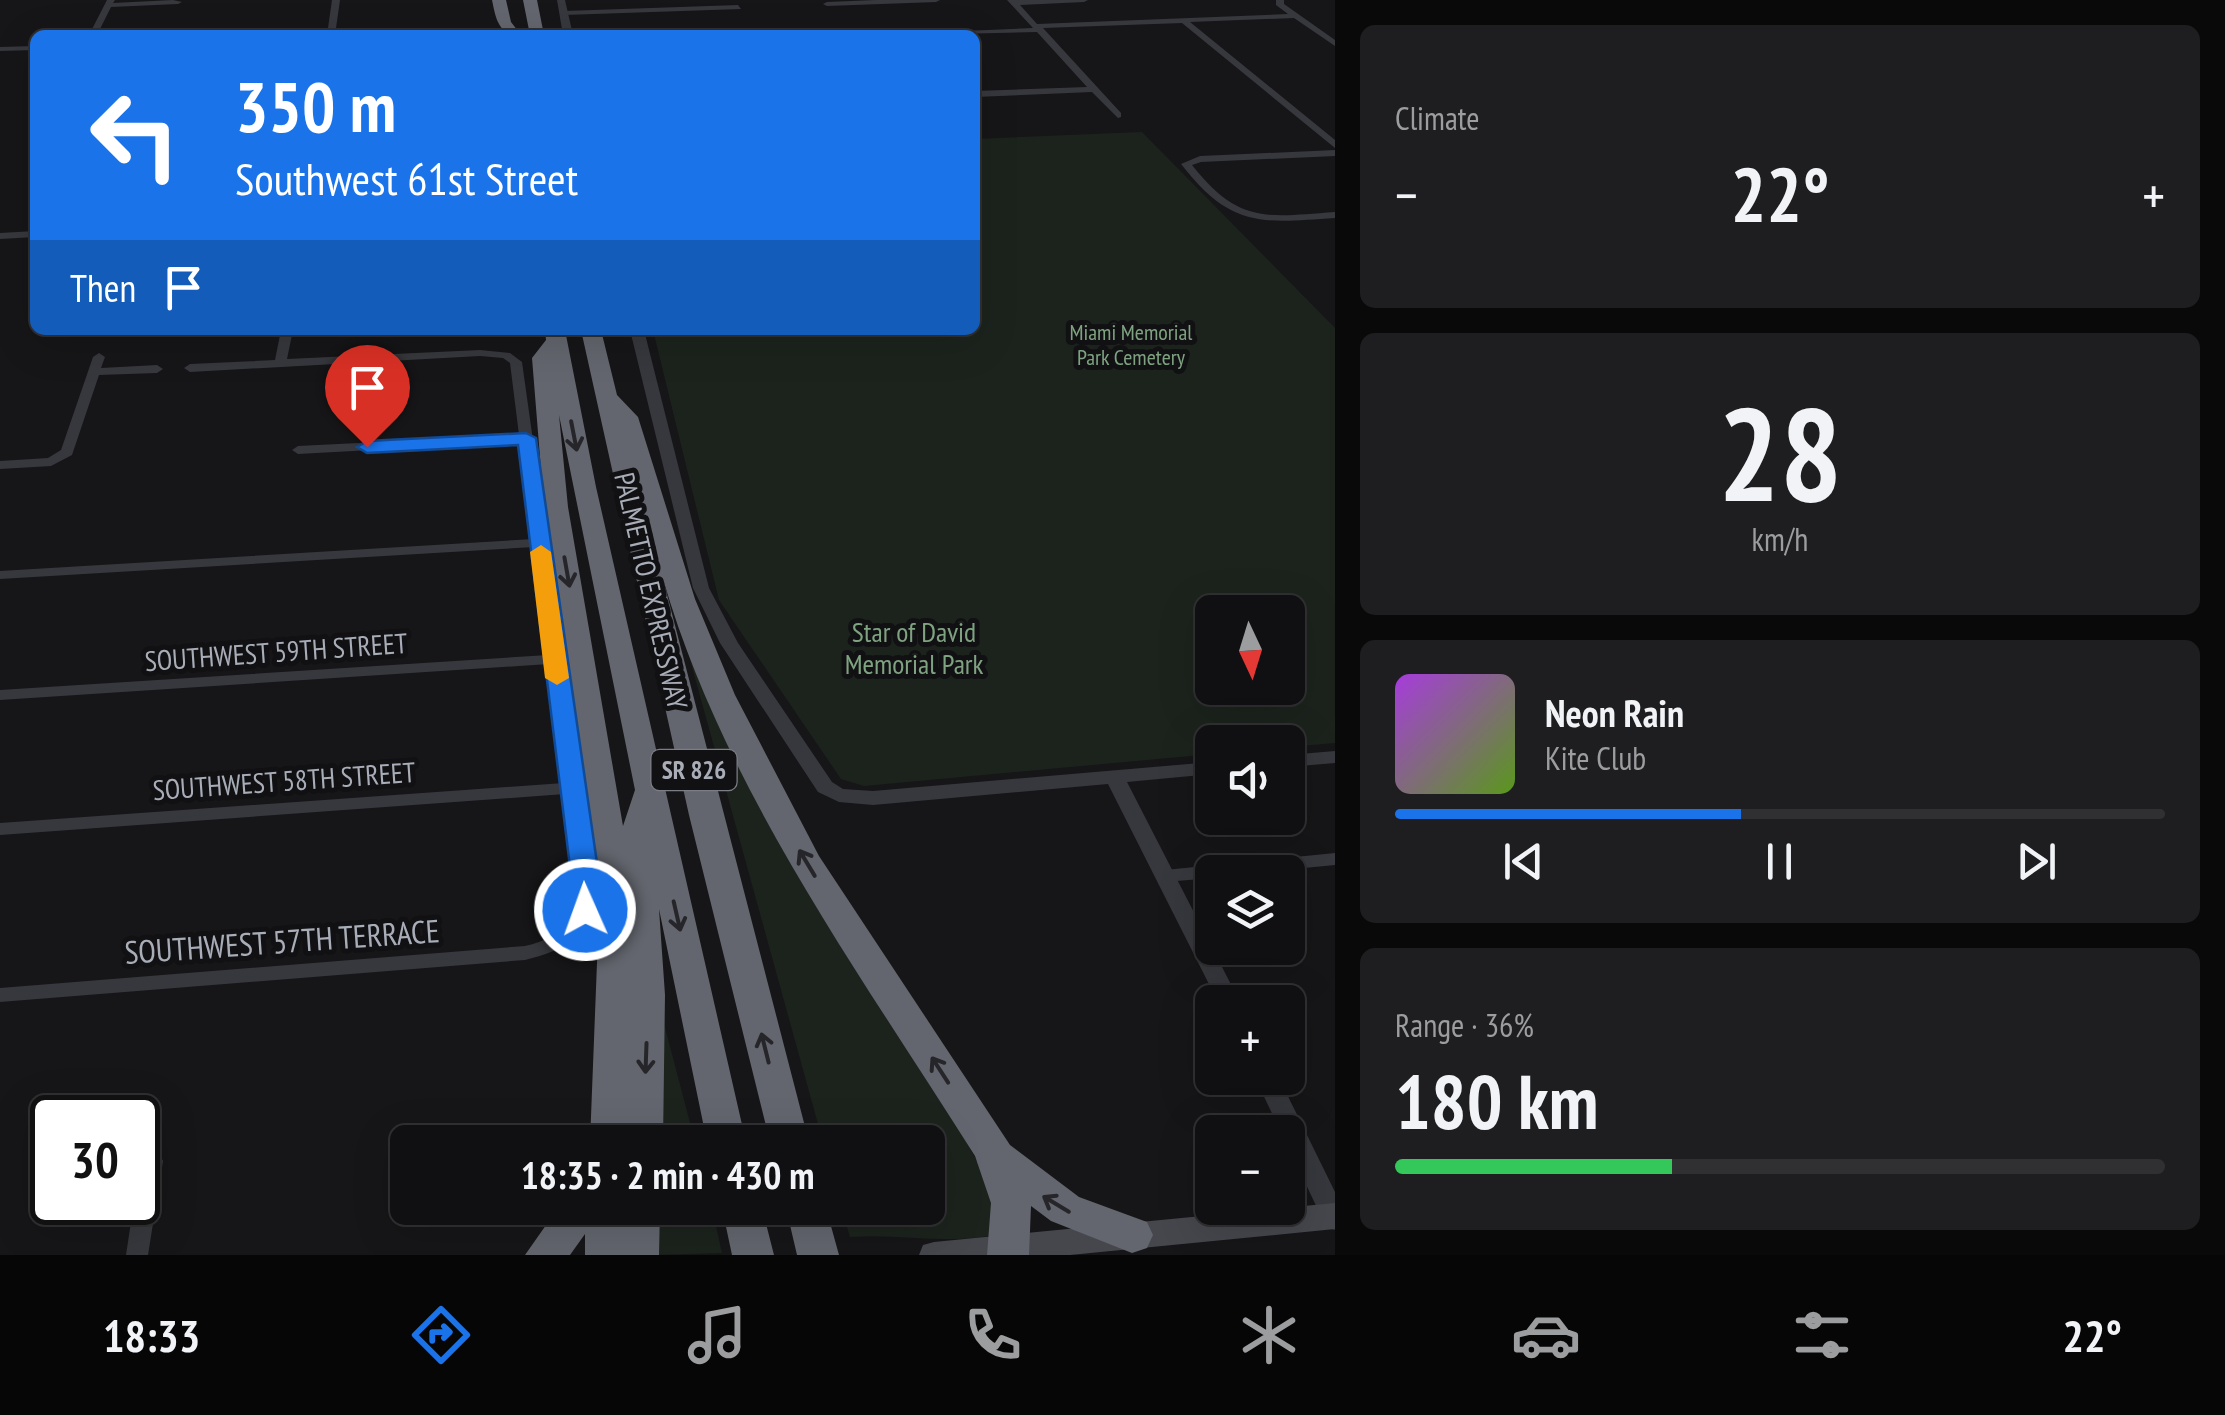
<!DOCTYPE html>
<html lang="en">
<head>
<meta charset="utf-8">
<style>
  body { margin:0; font-family:"PT Sans Narrow",sans-serif; background:#1e1e20; color:#f1f3f6; height:100vh; display:flex; flex-direction:column; font-size:38px; white-space:nowrap }
  * { box-sizing:border-box; margin:0 }
  p { font-size:32px; color:#9c9d9f }
  .icon { flex:none; width:55px; height:55px; fill:none; stroke:currentColor; stroke-width:2; stroke-linecap:round; stroke-linejoin:round }
  .map { position:relative; flex:1; overflow:hidden }
  .panel { display:flex; flex-direction:column; gap:25px; padding:25px; background:#09090a; width:890px }
  .panel>* { flex:none }
  .hud { position:absolute; left:30px; top:30px; width:950px; height:305px; border-radius:15px; box-shadow:0 10px 40px #0002,0 0 0 2px #303032; background:#1a73e8; color:#fff; overflow:hidden }
  .needle { width:65px; rotate:176deg }
  .controls { position:absolute; left:1195px; top:595px; display:grid; gap:20px }
  .controls a { display:grid; place-items:center; width:110px; height:110px; border-radius:15px; background:#101012; box-shadow:0 10px 40px #0002,0 0 0 2px #303032; font-size:50px }
  .speed { position:absolute; left:30px; top:1095px; display:flex; gap:20px; font-size:50px; font-weight:700; text-align:center }
  .speed>* { display:grid; place-content:center; width:130px; height:130px; border-radius:50%; background:#101012; box-shadow:0 10px 40px #0002,0 0 0 2px #303032; line-height:1 }
  .speed .limit { border:5px solid #111; border-radius:15px; background:#fff; color:#111 }
  .pin { position:absolute; display:grid; place-items:center; width:85px; height:85px; color:#fff; margin:-102px -42px; border-radius:50% 50% 50% 0; rotate:-45deg; box-shadow:0 0 10px #0007 }
  .pin .icon { rotate:45deg }
  .me { position:absolute; width:110px; margin:-55px; rotate:358deg; stroke-linejoin:round; filter:drop-shadow(0 0 8px #0008) }
  .turn { display:flex; align-items:center; gap:35px; height:210px; padding:0 40px; font-size:45px }
  .turn .icon { width:130px; height:130px; stroke-width:2.5 }
  .turn b { display:block; font-size:70px; line-height:85px }
  .then { display:flex; align-items:center; height:95px; padding:0 40px; background:#0003; gap:20px; font-size:38px }
  .big { font-size:75px; font-weight:800; line-height:1.1 }
  .panel .card { flex:1; display:flex; flex-direction:column; justify-content:center; gap:15px; min-width:0; padding:0 35px; border-radius:15px; background:#1e1e20 }
  .panel .dial { align-items:center; gap:0 }
  .dial b { font-size:130px; line-height:1 }
  .song { display:flex; align-items:center; gap:30px }
  .cover { width:120px; height:120px; border-radius:15px; background:linear-gradient(135deg,hsl(280 70% 55%),hsl(90 70% 35%)) }
  .played { height:10px; border-radius:5px; background:linear-gradient(90deg,#1a73e8 45%,#303032 45%) }
  .keys { display:flex; justify-content:space-around; direction:ltr }
  .heat { display:flex; justify-content:space-between; align-items:center; font-size:55px; direction:ltr }
  .charge { height:15px; border-radius:8px; background:linear-gradient(90deg,#34c759 36%,#303032 0) }
  .trip { position:absolute; left:390px; top:1125px; width:555px; height:100px; border-radius:15px; background:#101012; box-shadow:0 10px 40px #0002,0 0 0 2px #303032; font-weight:800; line-height:100px; text-align:center }
  .tabs { display:flex; height:160px; justify-content:space-around; align-items:center; background:#060607; color:#9c9d9f }
  .tabs .icon { width:70px; height:70px }
  .tabs .on { color:#1a73e8 }
  .tabs b { font-size:45px; color:#f1f3f6 }
  main { display:flex; flex:1; min-height:0 }
  .map>svg:first-child { display:block }
  .green { fill:#1c231d; fill-rule:evenodd }
  .lines { fill:none; stroke-linecap:round; stroke-linejoin:round }
  .minor { fill:#37383d; fill-rule:evenodd }
  .tertiary { fill:#37383d; fill-rule:evenodd }
  .secondary { fill:#45474d; fill-rule:evenodd }
  .motorway { fill:#63666e; fill-rule:evenodd }
  .oneway { stroke:#26262a }
  .route { fill:#1a73e8; stroke:#114b97; stroke-width:2.5 }
  .slow { fill:#f59e0b }
  .labels { text-anchor:middle; stroke-width:10; stroke-linejoin:round; paint-order:stroke }
  .far-park-label { font-size:22px; fill:#7fa381; stroke:#111113 }
  .shield { fill:#111113; stroke:#7b7e86; stroke-width:2.5 }
  .shield-label { font-size:25px; font-weight:bold; fill:#a8adb8 }
  .street-label { font-size:28px; fill:#a8adb8; stroke:#111113 }
  .park-label { font-size:28px; fill:#7fa381; stroke:#111113 }
  .near-street-label { font-size:32px; fill:#a8adb8; stroke:#111113 }
</style>
</head>
<body>
<main>
<div class="map">
<svg width="1335" height="1255" viewBox="0 0 1335 1255">
  <rect width="100%" height="100%" fill="#161618"/>
  <!-- green -->
  <path class="green" d="M1142,132L1335,328V743L1288,747V742H1212V754L864,786L841,779L719,600L653,330H975V139ZM1288,612V688H1212V612Z
    M686,645L991,1186L993,1235C944,1245 899,1233 850,1237L841,1208H928V1142H823Z
    M662,1016L695,1142H657Z
    M655,1208H712L722,1253L654,1255Z"/>
  <g class="lines">
    <!-- minor -->
    <path class="minor" d="M107,0H115L113,3L173,0L182,2L178,4L111,7L97,35H89Z
      M332,0H340L335,35H327Z
      M876,0H940L936,2L827,6L823,4L827,2Z
      M1007,0H1088L1084,2L1020,5L1037,24L1288,14L1276,5V0H1284V4L1335,40V46L1294,18L1190,22L1335,140V148L1182,23L1043,28L1121,113V117L1118,118L1092,92L975,97V91L1087,87L1037,32L911,35L915,33L1033,28Z
      M738,5L741,9L564,15L560,13L564,11Z
      M35,46V50L0,51V47Z
      M1335,150V156L1201,162L1192,165C1239,224 1265,217 1335,212V218C1260,223 1231,228 1181,164L1200,156Z
      M35,231V237L0,239V233Z
      M281,330H293L287,359L480,350L510,353L522,362L596,891C592,936 566,950 525,960L0,1002V988L525,946C579,933 580,905 574,857C571,836 568,815 565,794L0,835V823L564,783L549,664L0,700V690L548,655L534,547L0,579V571L533,539L520,442L298,454L292,450L298,446L519,435L510,363L503,358L480,356L190,372L184,368L190,364L275,360Z
      M99,353L105,357L101,368L157,365L163,369L157,373L99,375L72,455L51,466L0,469V461L48,458L61,450L93,357Z
      M1335,853V865L1263,872H1212V878L1165,882L1159,881L1156,876L1159,871L1165,870Z
      M152,1152L160,1155L163,1161L148,1255H126L134,1202H138V1184L144,1155Z"/>
    <!-- tertiary -->
    <path class="tertiary" d="M557,0H565L573,35H563Z
      M630,330H644L709,588L738,643L832,782L843,789L873,791L1212,762V774L1127,782L1240,1002H1218L1108,784L873,805L839,802L818,792L720,643L693,588Z
      M1335,751V763L1288,767V755Z
      M1255,1078H1279L1335,1192V1230L1326,1227L1288,1146V1132H1281Z"/>
    <!-- secondary -->
    <path class="secondary" d="M1335,1203V1229L1070,1255H919L923,1245L934,1242Z"/>
    <!-- motorway -->
    <path class="motorway" d="M492,0H506L511,22L521,35C498,35 496,19 492,0Z
      M523,0H537L544,35H530Z
      M545,330H565L596,487L746,1142H707L659,909L665,995L663,1142H590L600,886L544,507L532,358L546,340ZM559,415L635,790L623,826L568,507Z
      M581,330H601L617,395L638,417L695,599L735,695L819,856L1010,1145L1079,1197L1147,1222L1153,1235L1147,1248L1132,1253L1051,1221L1031,1206L1029,1255H987L991,1203L975,1156C860,973 724,789 663,579L809,1142H770L689,815Z
      M558,1208H660L659,1255H585V1234L570,1255H525Z
      M722,1208H762L774,1255H732Z
      M786,1208H826L839,1255H797Z"/>
  </g>
  <!-- one-way arrows -->
  <defs><path id="oneway-shaft" d="M-6 0H5M1.5-3L5.5 0L1.5 3" fill="none" stroke-width="1.6" stroke-linecap="round" stroke-linejoin="round" transform="scale(2.5)"/></defs>
  <g class="oneway">
    <use href="#oneway-shaft" transform="translate(574 436) rotate(79)"/>
    <use href="#oneway-shaft" transform="translate(567 572) rotate(80)"/>
    <use href="#oneway-shaft" transform="translate(807 863) rotate(-121)"/>
    <use href="#oneway-shaft" transform="translate(677 916) rotate(77)"/>
    <use href="#oneway-shaft" transform="translate(765 1048) rotate(-104)"/>
    <use href="#oneway-shaft" transform="translate(646 1058) rotate(92)"/>
    <use href="#oneway-shaft" transform="translate(940 1070) rotate(-123)"/>
    <use href="#oneway-shaft" transform="translate(1056 1204) rotate(-149)"/>
  </g>
  <!-- route -->
  <path class="route" d="M526,433L536,438L601,891L599,910L585,920L571,910L573,891L518,445L367,453L357,447L367,441Z"/>
  <!-- slow -->
  <path class="slow" d="M541,545L551,552L569,678L557,685L545,678L530,552Z"/>
  <g class="labels">
    <!-- far-park labels -->
    <g class="far-park-label">
      <text x="1131" y="340">Miami Memorial<tspan x="1131" dy="25">Park Cemetery</tspan></text>
    </g>
    <!-- shield labels -->
    <rect class="shield" x="651.5" y="750" width="85" height="40" rx="8"/>
    <g class="shield-label">
      <text x="694" y="779">SR 826</text>
    </g>
    <!-- street labels -->
    <g class="street-label">
      <text transform="translate(651 591) rotate(77)" y="10">PALMETTO EXPRESSWAY</text>
      <text transform="translate(276 652) rotate(-4)" y="10">SOUTHWEST 59TH STREET</text>
      <text transform="translate(284 781) rotate(-4)" y="10">SOUTHWEST 58TH STREET</text>
    </g>
    <!-- park labels -->
    <g class="park-label">
      <text x="914" y="642">Star of David<tspan x="914" dy="32">Memorial Park</tspan></text>
    </g>
    <!-- near-street labels -->
    <g class="near-street-label">
      <text transform="translate(282 942) rotate(-4)" y="11">SOUTHWEST 57TH TERRACE</text>
    </g>
  </g>
</svg>
<div class="controls">
<a><svg class="needle" viewBox="-14 -14 28 28"><path d="M0-13l5 13h-10z" fill="#e53935"/><path d="M0 13l5-13h-10z" fill="#9c9d9f"/></svg></a>
<a><svg class="icon" aria-label="sound" viewBox="0 0 24 24"><path d="M4 9h4l5-4v14l-5-4H4zM17 9q2 3 0 6"/></svg></a>
<a><svg class="icon" aria-label="layers" viewBox="0 0 24 24"><path d="M12 4l9 5-9 5-9-5zM3 14l9 5 9-5"/></svg></a>
<a>+</a>
<a>−</a>
</div>
<div class="speed"><div class="limit">30</div></div>
<div class="pin" style="left:367px;top:447px;background:#d93025"><svg class="icon" aria-label="arrive" viewBox="0 0 24 24"><path d="M6 21V4h12l-3 4 3 4H6"/></svg></div>
<svg class="me" style="left:585px;top:910px" viewBox="-20 -20 40 40"><circle r="17" fill="#1a73e8" stroke="#fff" stroke-width="3"/><path d="M0-11L8 9 0 5-8 9z" fill="#fff"/></svg>
<div class="trip">18:35 · 2 min · 430 m</div>
<div class="hud">
<div class="turn"><svg class="icon" aria-label="left" viewBox="0 0 24 24"><path d="M17 20v-9H6M10 6l-5 5 5 5"/></svg><div><b>350 m</b>Southwest 61st Street</div></div>
<div class="then">Then<svg class="icon" aria-label="arrive" viewBox="0 0 24 24"><path d="M6 21V4h12l-3 4 3 4H6"/></svg></div>
</div>
</div>
<section class="panel">
<div class="card"><p>Climate</p>
<div class="heat"><a>−</a><b class="big">22°</b><a>+</a></div>
</div>
<div class="card dial"><b>28</b><p>km/h</p></div>
<div class="card">
<div class="song"><i class="cover"></i><div><b>Neon Rain</b><p>Kite Club</p></div></div>
<div class="played"></div>
<div class="keys"><svg class="icon" aria-label="previous" viewBox="0 0 24 24"><path d="M18 5L8 12l10 7zM5 5v14"/></svg><svg class="icon" aria-label="pause" viewBox="0 0 24 24"><path d="M8 5v14M16 5v14"/></svg><svg class="icon" aria-label="next" viewBox="0 0 24 24"><path d="M6 5l10 7-10 7zM19 5v14"/></svg></div>
</div>
<div class="card"><p>Range · 36%</p><b class="big">180 km</b><div class="charge"></div></div>
</section>
</main>
<nav class="tabs">
<b>18:33</b>
<svg class="icon on" aria-label="directions" viewBox="0 0 24 24"><path d="M12 3l9 9-9 9-9-9zM9 14v-3h6M13 9l2 2-2 2"/></svg>
<svg class="icon" aria-label="music" viewBox="0 0 24 24"><path d="M9 18V5l10-2v13"/><circle cx="6" cy="18" r="3"/><circle cx="16" cy="16" r="3"/></svg>
<svg class="icon" aria-label="phone" viewBox="0 0 24 24"><path d="M5 4h4l2 5-3 2q2 4 5 5l2-3 5 2v4C11 20 4 13 5 4z"/></svg>
<svg class="icon" aria-label="climate" viewBox="0 0 24 24"><path d="M12 3v18M4 7l16 10M4 17L20 7"/></svg>
<svg class="icon" aria-label="car" viewBox="0 0 24 24"><path d="M5 17H2v-5l4-1 3-4h7l3 4 3 1v5h-3M9 17h6M6 11h13"/><circle cx="7" cy="17" r="2"/><circle cx="17" cy="17" r="2"/></svg>
<svg class="icon" aria-label="filters" viewBox="0 0 24 24"><path d="M4 7h16M4 17h16"/><circle cx="9" cy="7" r="2"/><circle cx="15" cy="17" r="2"/></svg>
<b>22°</b>
</nav>
</body>
</html>
